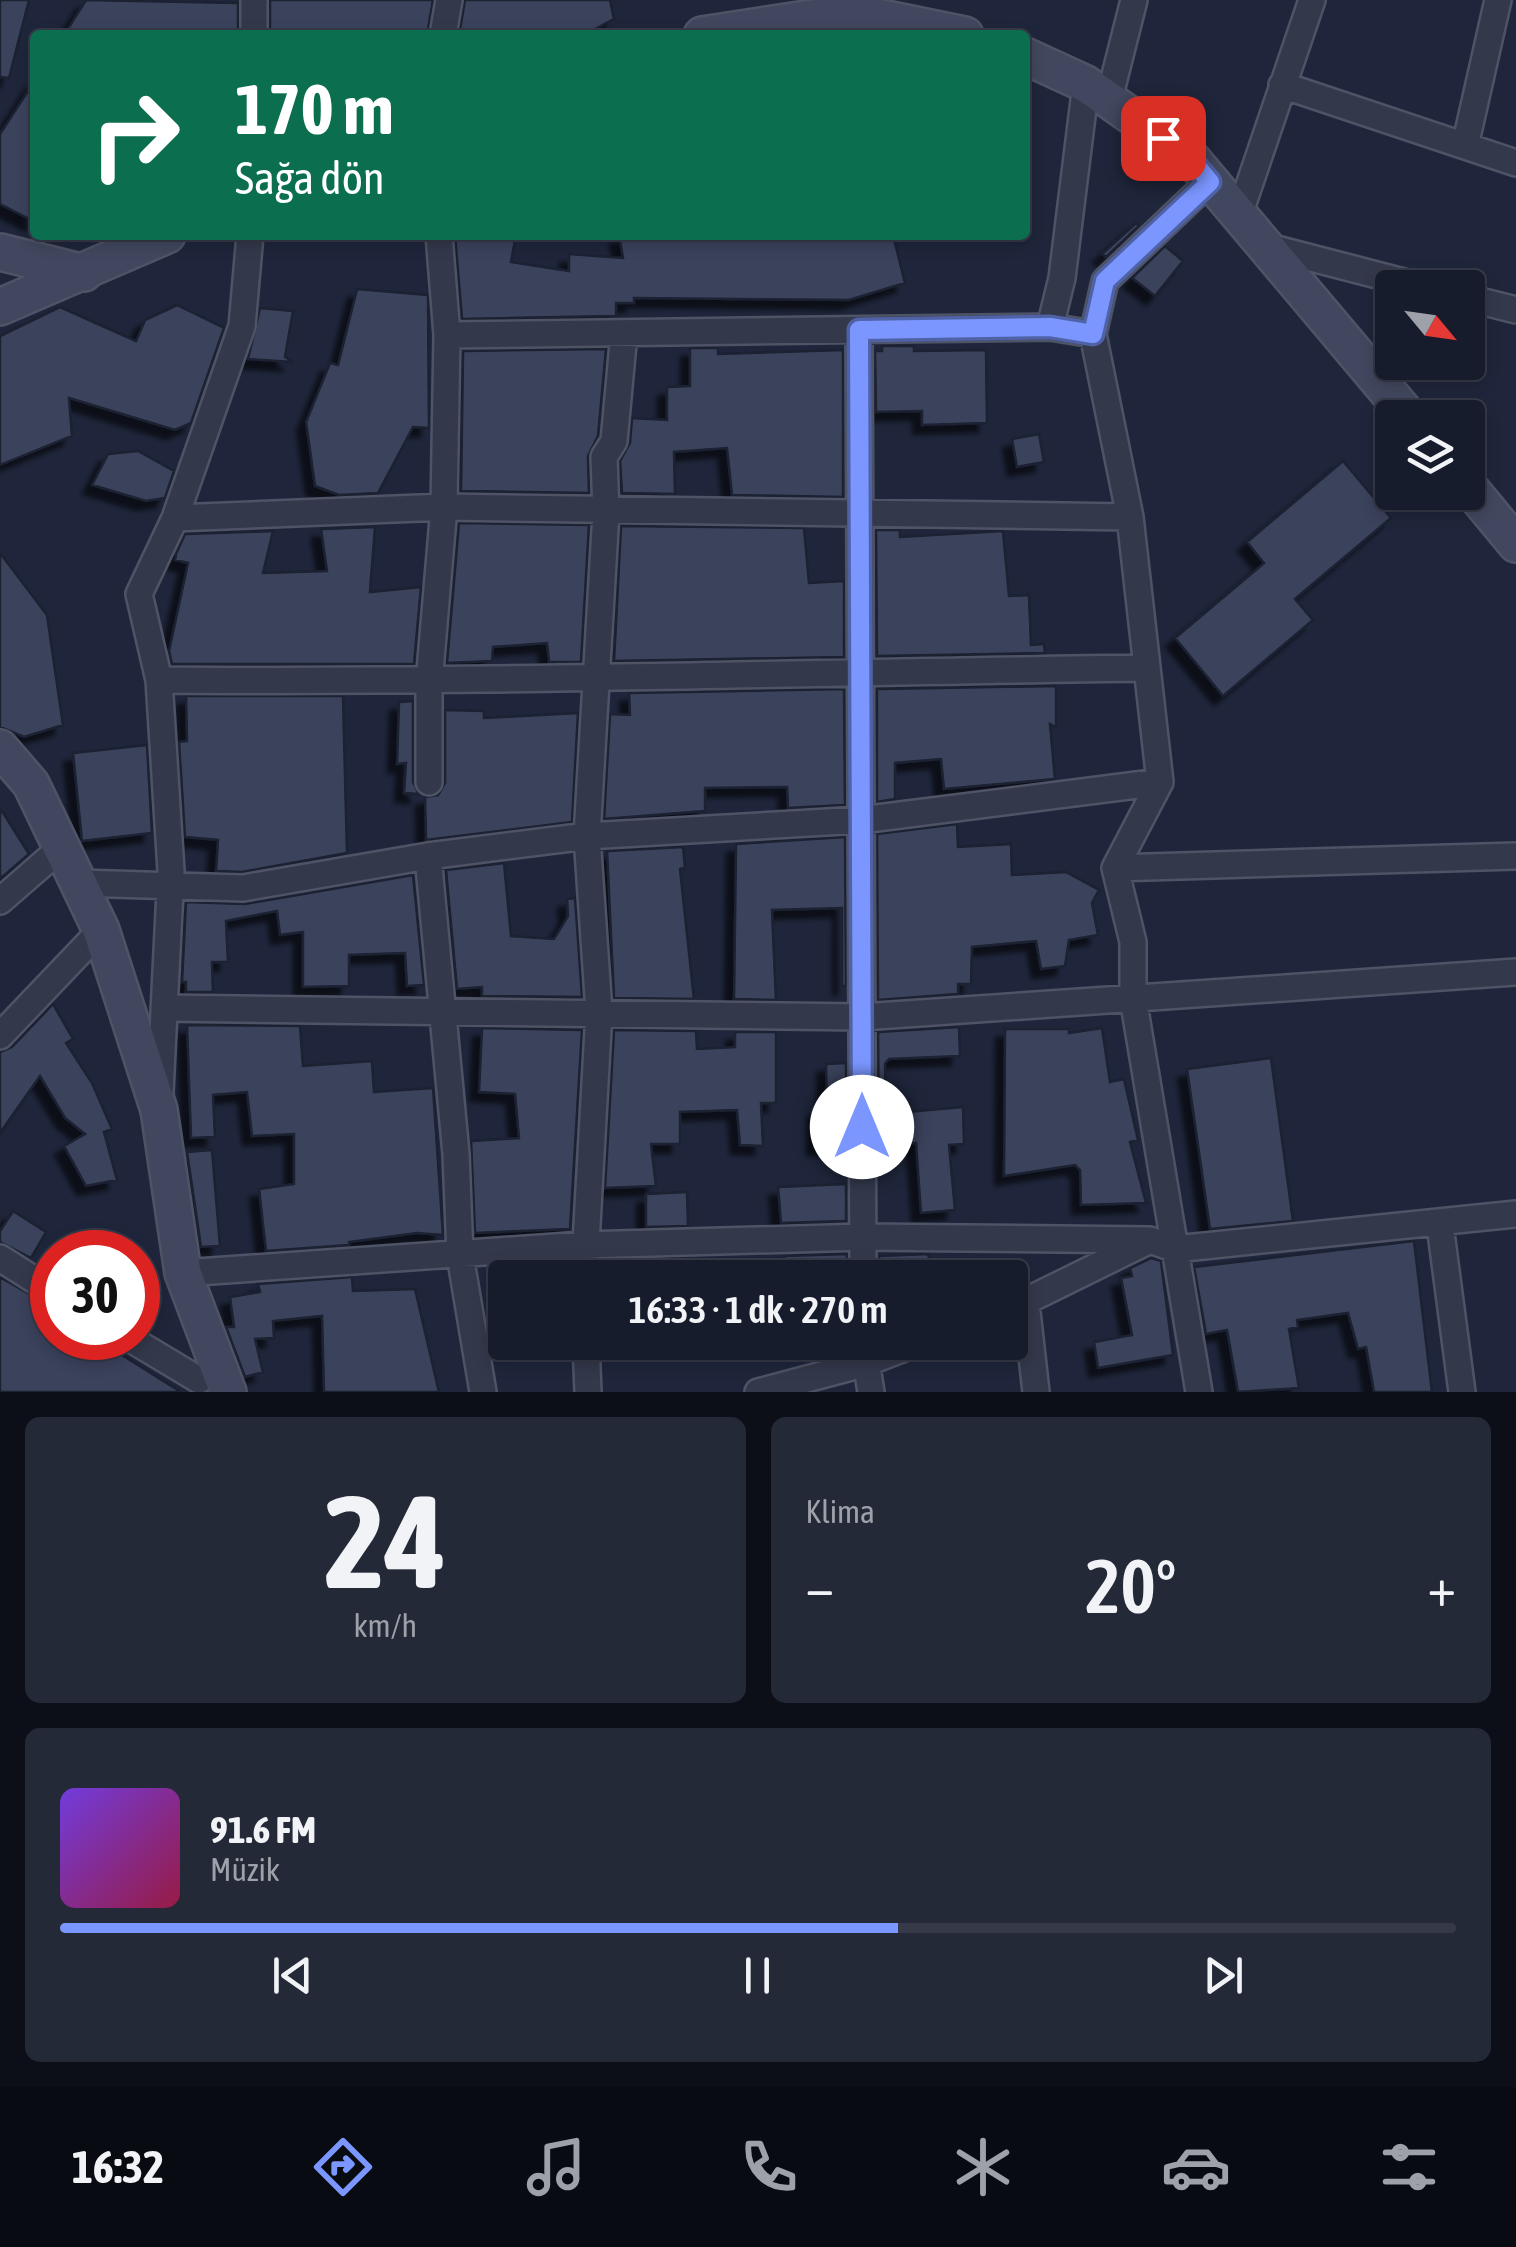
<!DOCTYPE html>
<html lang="tr">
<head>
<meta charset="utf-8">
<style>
  body { margin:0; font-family:"Asap Condensed",sans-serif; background:#242938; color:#f1f3f6; height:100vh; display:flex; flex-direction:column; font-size:38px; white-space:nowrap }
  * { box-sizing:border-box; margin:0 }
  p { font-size:32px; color:#9ea1a9 }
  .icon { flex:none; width:55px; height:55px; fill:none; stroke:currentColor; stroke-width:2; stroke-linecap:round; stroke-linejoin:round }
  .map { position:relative; height:1392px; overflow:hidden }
  .drawer { display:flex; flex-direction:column; gap:25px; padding:25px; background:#0d0f18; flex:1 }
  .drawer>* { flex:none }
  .top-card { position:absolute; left:30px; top:30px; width:1000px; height:210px; border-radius:10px; box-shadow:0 5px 15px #0003,0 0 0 2px #363a48; background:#0b6e4f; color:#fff; overflow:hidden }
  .needle { width:65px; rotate:119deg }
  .fabs { position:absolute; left:1375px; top:270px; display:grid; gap:20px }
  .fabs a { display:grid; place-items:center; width:110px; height:110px; border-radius:10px; background:#171c2c; box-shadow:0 5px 15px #0003,0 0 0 2px #363a48; font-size:50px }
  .speed { position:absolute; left:30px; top:1230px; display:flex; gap:20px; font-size:50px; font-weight:700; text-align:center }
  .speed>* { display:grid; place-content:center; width:130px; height:130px; border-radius:50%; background:#171c2c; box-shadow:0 5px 15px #0003,0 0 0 2px #363a48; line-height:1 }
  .speed .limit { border:15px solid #d22; background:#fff; color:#111 }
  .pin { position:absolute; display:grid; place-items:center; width:85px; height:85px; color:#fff; margin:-42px; border-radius:20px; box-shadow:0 5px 15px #0006 }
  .me { position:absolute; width:110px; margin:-55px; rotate:0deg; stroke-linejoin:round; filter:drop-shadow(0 0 8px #0008) }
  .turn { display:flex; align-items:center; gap:35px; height:210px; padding:0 40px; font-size:45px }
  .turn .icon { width:130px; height:130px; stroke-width:2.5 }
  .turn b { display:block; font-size:70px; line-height:85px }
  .big { font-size:75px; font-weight:600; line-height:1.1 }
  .drawer .card { flex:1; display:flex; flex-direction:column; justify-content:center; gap:15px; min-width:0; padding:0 35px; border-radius:15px; background:#242938 }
  .drawer .dial { align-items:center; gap:0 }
  .dial b { font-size:130px; line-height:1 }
  .song { display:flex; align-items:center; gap:30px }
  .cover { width:120px; height:120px; border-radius:15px; background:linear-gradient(135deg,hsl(260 70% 55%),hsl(340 70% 35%)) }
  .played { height:10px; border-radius:5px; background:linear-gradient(90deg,#7b97ff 60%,#363a48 60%) }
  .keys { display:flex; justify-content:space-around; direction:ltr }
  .heat { display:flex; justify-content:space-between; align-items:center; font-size:55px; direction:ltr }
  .drawer .tiles { flex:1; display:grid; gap:25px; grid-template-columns:1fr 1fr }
  .card:last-child { grid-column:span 2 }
  .trip { position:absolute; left:488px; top:1260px; width:540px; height:100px; border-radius:10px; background:#171c2c; box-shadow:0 5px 15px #0003,0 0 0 2px #363a48; font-weight:600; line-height:100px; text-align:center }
  .menu { display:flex; height:160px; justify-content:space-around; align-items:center; background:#090b12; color:#9ea1a9 }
  .menu .icon { width:70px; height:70px }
  .menu .on { color:#7b97ff }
  .menu b { font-size:45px; color:#f1f3f6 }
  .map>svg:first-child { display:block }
  .building { fill:#3b435b; stroke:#1b2032; stroke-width:2.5; filter:url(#shadow) }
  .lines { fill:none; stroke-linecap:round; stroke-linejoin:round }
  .street-casing { stroke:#4e5366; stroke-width:30 }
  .secondary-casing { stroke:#4e5366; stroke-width:40 }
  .street { stroke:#33394b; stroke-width:25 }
  .secondary { stroke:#41475e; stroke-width:35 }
  .route-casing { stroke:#5062a6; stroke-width:25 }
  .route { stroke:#7b97ff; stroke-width:18 }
</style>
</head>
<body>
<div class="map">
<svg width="1516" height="1392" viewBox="0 0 1516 1392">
  <defs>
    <filter id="shadow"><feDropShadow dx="-9" dy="9" stdDeviation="2.5" flood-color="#0009"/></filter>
  </defs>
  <rect width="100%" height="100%" fill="#1f263b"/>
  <!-- building -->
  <path class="building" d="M0,0H29L9,78L0,77Z
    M86,0L238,3V35H64Z
    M270,0H433L427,35H270Z
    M465,0H610L614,19L593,30L563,35H459Z
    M35,80L31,146H35V222L0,204V134Z
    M1136,223L1139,226L1106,257L1102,254Z
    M455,235H516L511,262L569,271V254L623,258L619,235H893L905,283L849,300L634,298V303H616V316L462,319Z
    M1165,246L1183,261L1155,296L1132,278Z
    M357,289L428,295L429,428L413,427L378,493L339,495L315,486L306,422L330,363L338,365Z
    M177,305L224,328L191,423L175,430L69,398L72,436L0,465V336L60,307L136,341L145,320Z
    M260,308L293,311L285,357L293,362L248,359Z
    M882,346H914V351L986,350L987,423L922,425V411L876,412L875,351H882Z
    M690,348H718V354L843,350V497L732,495L727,448L674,452L675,494L622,493L620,461L630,443L632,418L667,420V387L690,386Z
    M606,349L598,436L588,456L589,493L461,491L463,351Z
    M1039,434L1044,462L1017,467L1012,439Z
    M138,451L174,471L165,498L146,501L92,485L108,454Z
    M1343,461L1391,518L1295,599L1313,620L1223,696L1175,638L1264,563L1247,542Z
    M459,523L589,525L581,662H549L547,643L493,647L492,661L447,663Z
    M621,526L804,528L809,583L844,581V657L614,661Z
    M375,527L370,592L421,587L414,664H172L169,651L188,563L175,560L176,554L185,534L273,531L263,573L327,571L321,529Z
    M876,530H900V537L1003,531L1009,596L1029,595L1031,645L1044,644L1045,653L877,656Z
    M0,553L47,615L63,725L24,737L0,727Z
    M1056,686V727L1050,724L1055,779L944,789L941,759L895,763V799L877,802V689Z
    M844,689L845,805L788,808L787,787L705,788V811L604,819L610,714L630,715L629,693Z
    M186,696H343L347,853L242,872L216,871L218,840L185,837L179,742L187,741Z
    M413,701V782L419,794L404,793L406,763L397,764L399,702Z
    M445,710L484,711V718L578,713L572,822L426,840L425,797L438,795L445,783Z
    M147,745L152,833L82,841L73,753Z
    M0,808L29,854L0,879Z
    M957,824L958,847L1011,844L1012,875L1066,872L1099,890L1092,903L1098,935L1069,940L1065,966L1041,969L1036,941L972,947L971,984H958V994L878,1000L877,834Z
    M845,837L846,986H842V908L772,910L776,1000L734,999L736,844Z
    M683,847L685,868L680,869L694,999L614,998L607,851Z
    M504,863L511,936L554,939L568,916L567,899L575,898L582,997L482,996V987L457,989L446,870Z
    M413,875L424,985L407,986L405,953L349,955V986L303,987V932L280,935L277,911L226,921L228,962H212L213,992H186V982H182L186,902L245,904Z
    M53,1004L73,1039L66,1043L92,1083L112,1129L104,1132L117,1180L86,1186L64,1146L85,1134L65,1118L40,1076L0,1133V1052L12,1047Z
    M187,1025L300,1026L303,1066L372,1061L374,1092L433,1088L443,1235L417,1233L349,1242V1245L266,1251L259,1189L294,1184V1134L252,1136L247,1092L213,1095L215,1137L191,1138Z
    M959,1027L960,1056L889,1059L885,1064L886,1114L963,1107L964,1144L949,1145L955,1210L921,1213L916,1143L879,1144L878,1032Z
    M482,1028L582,1030L570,1229L475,1233L471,1141L519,1138L515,1094L479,1092Z
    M1102,1028L1110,1082L1124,1079L1138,1140L1130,1142L1146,1203L1081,1205L1080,1170L1075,1165L1004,1176L1005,1029H1069V1033Z
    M614,1030L696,1031L697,1049L735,1047V1032H776V1103H761L763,1146L740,1145L737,1110L680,1112V1144H651L656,1186L605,1188Z
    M1271,1058L1293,1221L1210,1229L1187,1069Z
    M846,1063V1147L816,1146L817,1108H827L826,1064Z
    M212,1150L220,1246L201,1247L187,1152Z
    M846,1184V1221L781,1223L778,1187Z
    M687,1192L688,1226L646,1227V1194Z
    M13,1211L46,1232L31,1258L0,1242V1231Z
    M1414,1241L1432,1392H1374L1366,1347L1358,1349L1348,1313L1297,1320L1298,1327L1289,1329L1299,1388L1238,1392L1227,1330L1206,1334L1194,1267Z
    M847,1254V1273L786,1278L784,1256Z
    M928,1254L934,1278H879V1256Z
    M689,1258L690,1278H648L647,1259Z
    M1151,1258L1161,1261L1173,1355L1098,1368L1094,1342L1132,1335L1121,1278L1132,1276L1130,1268Z
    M0,1277L52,1307V1338H95L181,1392H0Z
    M352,1277L353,1291L415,1289L439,1392H324L322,1316L273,1321L274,1338L255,1339L263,1372L245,1377L226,1327H234L230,1297L260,1292L258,1284Z"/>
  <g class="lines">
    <defs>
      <path id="street" d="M254,0V35
        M443,35L449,0
        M1282,85L1516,163
        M1109,99L1134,0
        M1465,146L1498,0
        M1239,215L1312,0
        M1265,246L1427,288
        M1468,298L1516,310
        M1050,327L1062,278L1086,84
        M859,330L863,1278
        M447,335L1050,327L1093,334
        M175,518L444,507L1130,517
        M159,680C488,683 818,672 1147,668
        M429,782V683L444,507L447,335L439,235
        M428,856L456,1154L460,1255L483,1392
        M1115,868L1516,856
        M79,883L243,888L428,856L587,836L861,820L1160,782
        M0,901L61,848
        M164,1008L862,1017L1516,972
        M0,1036L101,930
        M160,1092L171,871L159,680L139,594L175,518L242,326L250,235
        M1440,1225L1462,1392
        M0,1258L52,1291
        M183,1273L583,1245L863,1237L1150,1240L1175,1249L1516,1214
        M584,1278L599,1012L587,836L606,512L604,457L614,441L624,333
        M1026,1303L1036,1392
        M1010,1309L1144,1243
        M129,1338L199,1380
        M586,1342L588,1392
        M863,1342L871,1392
        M758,1392L863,1364L920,1342
        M1199,1392L1133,998V942L1115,868L1160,782L1130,517L1093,334L1105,281L1210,181"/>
      <path id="secondary" d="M702,35L852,12L965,35
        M1025,56L1086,84L1191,158L1410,418
        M0,252L84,273
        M0,307L167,235
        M1468,486L1516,544
        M0,748L31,784L101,930L159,1110L183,1273L228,1392"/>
    </defs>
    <!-- street casing -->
    <use href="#street" class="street-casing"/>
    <!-- secondary casing -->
    <use href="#secondary" class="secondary-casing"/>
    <!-- street -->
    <use href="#street" class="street"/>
    <!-- secondary -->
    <use href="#secondary" class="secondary"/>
  </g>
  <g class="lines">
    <defs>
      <path id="route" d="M862,1127L859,330L1050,327L1093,334L1105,281L1210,182L1190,158L1163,138"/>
    </defs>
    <!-- route casing -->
    <use href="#route" class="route-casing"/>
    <!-- route -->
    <use href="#route" class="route"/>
  </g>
</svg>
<div class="fabs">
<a><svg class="needle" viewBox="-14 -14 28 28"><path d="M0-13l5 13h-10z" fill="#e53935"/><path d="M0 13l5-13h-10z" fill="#9ea1a9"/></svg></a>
<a><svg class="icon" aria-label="layers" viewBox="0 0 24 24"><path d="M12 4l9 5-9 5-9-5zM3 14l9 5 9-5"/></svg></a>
</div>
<div class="speed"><div class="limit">30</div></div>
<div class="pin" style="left:1163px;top:138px;background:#d93025"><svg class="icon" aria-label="arrive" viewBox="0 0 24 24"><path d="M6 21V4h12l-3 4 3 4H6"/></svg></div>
<svg class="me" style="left:862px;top:1127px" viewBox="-20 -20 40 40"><circle r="19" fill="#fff"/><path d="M0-13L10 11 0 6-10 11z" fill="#7b97ff"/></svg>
<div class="trip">16:33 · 1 dk · 270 m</div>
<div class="top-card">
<div class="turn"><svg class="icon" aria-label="right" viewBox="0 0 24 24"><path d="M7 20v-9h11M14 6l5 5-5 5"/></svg><div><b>170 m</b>Sağa dön</div></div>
</div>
</div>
<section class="drawer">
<div class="tiles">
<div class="card dial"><b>24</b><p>km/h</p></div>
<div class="card"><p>Klima</p>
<div class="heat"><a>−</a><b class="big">20°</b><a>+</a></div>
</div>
<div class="card">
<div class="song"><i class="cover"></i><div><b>91.6 FM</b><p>Müzik</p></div></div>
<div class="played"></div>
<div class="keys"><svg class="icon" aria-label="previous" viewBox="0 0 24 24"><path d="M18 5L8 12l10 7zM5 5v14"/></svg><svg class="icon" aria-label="pause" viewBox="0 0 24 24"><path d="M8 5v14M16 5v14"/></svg><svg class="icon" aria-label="next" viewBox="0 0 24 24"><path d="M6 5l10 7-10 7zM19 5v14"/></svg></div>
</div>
</div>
</section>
<nav class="menu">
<b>16:32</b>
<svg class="icon on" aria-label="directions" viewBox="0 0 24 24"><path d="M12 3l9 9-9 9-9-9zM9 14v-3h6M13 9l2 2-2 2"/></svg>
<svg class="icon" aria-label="music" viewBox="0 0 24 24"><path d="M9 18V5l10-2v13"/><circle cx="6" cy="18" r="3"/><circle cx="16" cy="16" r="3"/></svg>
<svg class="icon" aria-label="phone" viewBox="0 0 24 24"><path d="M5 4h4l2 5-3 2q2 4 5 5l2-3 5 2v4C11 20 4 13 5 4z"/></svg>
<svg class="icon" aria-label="climate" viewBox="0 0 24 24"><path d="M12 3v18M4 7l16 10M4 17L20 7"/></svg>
<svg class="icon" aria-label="car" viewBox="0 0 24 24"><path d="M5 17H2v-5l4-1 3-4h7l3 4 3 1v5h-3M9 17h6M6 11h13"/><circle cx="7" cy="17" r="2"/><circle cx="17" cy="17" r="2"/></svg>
<svg class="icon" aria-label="filters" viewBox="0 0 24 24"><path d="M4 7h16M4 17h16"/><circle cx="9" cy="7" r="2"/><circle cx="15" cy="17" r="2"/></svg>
</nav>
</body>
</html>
